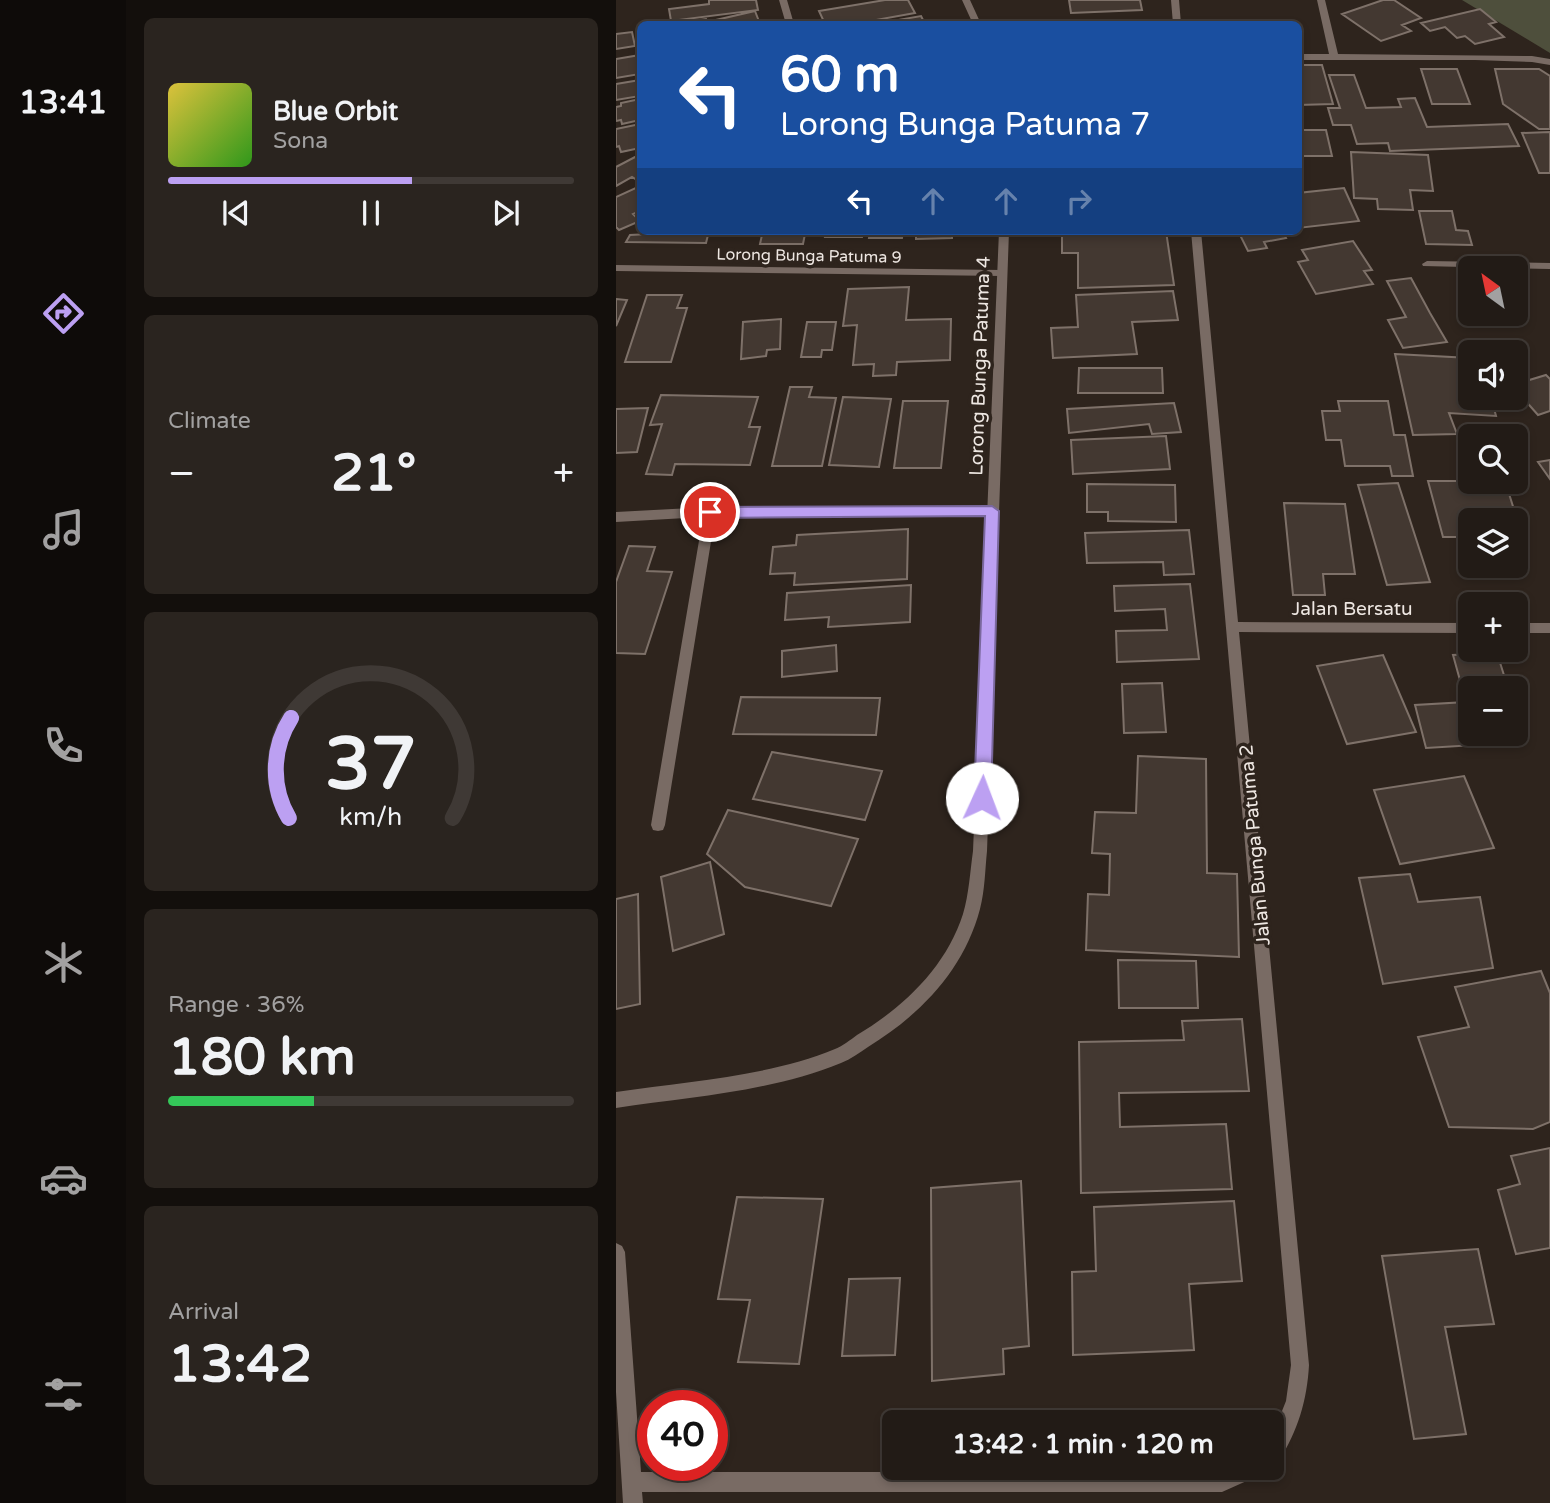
<!DOCTYPE html>
<html lang="en">
<head>
<meta charset="utf-8">
<style>
  body { margin:0; font-family:"Varela Round",sans-serif; background:#2a241f; color:#f1f3f6; height:100vh; display:flex; flex-direction:column; font-size:26px; white-space:nowrap }
  * { box-sizing:border-box; margin:0 }
  p { font-size:23px; color:#a2a1a1 }
  .icon { flex:none; width:38px; height:38px; fill:none; stroke:currentColor; stroke-width:2; stroke-linecap:round; stroke-linejoin:round }
  .map { position:relative; flex:1; overflow:hidden }
  .panel { display:flex; flex-direction:column; gap:18px; padding:18px; background:#130f0c; width:490px }
  .panel>* { flex:none }
  .top-card { position:absolute; left:21px; top:21px; width:665px; height:214px; border-radius:10px; box-shadow:0 4px 10px #0003,0 0 0 2px #3f3935; background:#1a4fa0; color:#fff; overflow:hidden }
  .needle { width:46px; rotate:327deg }
  .controls { position:absolute; left:842px; top:256px; display:grid; gap:14px }
  .controls a { display:grid; place-items:center; width:70px; height:70px; border-radius:10px; background:#221b16; box-shadow:0 4px 10px #0003,0 0 0 2px #3f3935; font-size:35px }
  .speed { position:absolute; left:21px; top:1390px; display:flex; gap:14px; font-size:35px; font-weight:700; text-align:center }
  .speed>* { display:grid; place-content:center; width:91px; height:91px; border-radius:50%; background:#221b16; box-shadow:0 4px 10px #0003,0 0 0 2px #3f3935; line-height:1 }
  .speed .limit { border:10px solid #d22; background:#fff; color:#111 }
  .pin { position:absolute; display:grid; place-items:center; width:60px; height:60px; color:#fff; margin:-30px; border:4px solid #fff; border-radius:50%; box-shadow:0 2px 7px #0007 }
  .me { position:absolute; width:77px; margin:-38px; rotate:2deg; stroke-linejoin:round; filter:drop-shadow(0 0 5px #0008) }
  .turn { display:flex; align-items:center; gap:24px; height:147px; padding:0 28px; font-size:32px }
  .turn .icon { width:91px; height:91px; stroke-width:2.5 }
  .turn b { display:block; font-size:49px; line-height:60px }
  .lanes { display:flex; align-items:center; height:66px; padding:0 28px; background:#0003; justify-content:center; gap:35px; direction:ltr }
  .lanes .off { opacity:.35 }
  .big { font-size:52px; font-weight:700; line-height:1.1 }
  .panel .tile { flex:1; display:flex; flex-direction:column; justify-content:center; gap:10px; min-width:0; padding:0 24px; border-radius:10px; background:#2a241f }
  .panel .dial { align-items:center; gap:0 }
  .dial svg { height:182px; overflow:visible; fill:none; stroke:#3f3935; stroke-width:7; stroke-linecap:round; text-anchor:middle }
  .dial text { fill:#f1f3f6; stroke:none }
  .song { display:flex; align-items:center; gap:21px }
  .cover { width:84px; height:84px; border-radius:10px; background:linear-gradient(135deg,hsl(50 70% 55%),hsl(110 70% 35%)) }
  .played { height:7px; border-radius:4px; background:linear-gradient(90deg,#bca0f2 60%,#3f3935 60%) }
  .keys { display:flex; justify-content:space-around; direction:ltr }
  .heat { display:flex; justify-content:space-between; align-items:center; font-size:38px; direction:ltr }
  .charge { height:10px; border-radius:5px; background:linear-gradient(90deg,#34c759 36%,#3f3935 0) }
  .trip { position:absolute; left:266px; top:1410px; width:402px; height:70px; border-radius:10px; background:#221b16; box-shadow:0 4px 10px #0003,0 0 0 2px #3f3935; font-weight:700; line-height:70px; text-align:center }
  main { display:flex; flex:1; min-height:0 }
  .tabs { display:flex; flex-direction:column; width:126px; justify-content:space-around; align-items:center; background:#0e0b09; color:#a2a1a1 }
  .tabs .icon { width:49px; height:49px }
  .tabs .selected { color:#bca0f2 }
  .tabs b { font-size:32px; color:#f1f3f6 }
  .map>svg:first-child { display:block }
  .green { fill:#4e4f3c }
  .building { fill:#433831; stroke:#7e7169; stroke-width:2 }
  .lines { fill:none; stroke-linecap:round; stroke-linejoin:round }
  .minor { fill:#796b64; fill-rule:evenodd }
  .tertiary { fill:#796b64; fill-rule:evenodd }
  .route { fill:#bca0f2; stroke:#7a689d; stroke-width:2 }
  .labels { text-anchor:middle; stroke-width:7; stroke-linejoin:round; paint-order:stroke }
  .far-street-label { font-size:16px; fill:#eee7e2; stroke:#2e241d }
  .street-label { font-size:19px; fill:#eee7e2; stroke:#2e241d }
</style>
</head>
<body>
<main>
<nav class="tabs">
<b>13:41</b>
<svg class="icon selected" aria-label="directions" viewBox="0 0 24 24"><path d="M12 3l9 9-9 9-9-9zM9 14v-3h6M13 9l2 2-2 2"/></svg>
<svg class="icon" aria-label="music" viewBox="0 0 24 24"><path d="M9 18V5l10-2v13"/><circle cx="6" cy="18" r="3"/><circle cx="16" cy="16" r="3"/></svg>
<svg class="icon" aria-label="phone" viewBox="0 0 24 24"><path d="M5 4h4l2 5-3 2q2 4 5 5l2-3 5 2v4C11 20 4 13 5 4z"/></svg>
<svg class="icon" aria-label="climate" viewBox="0 0 24 24"><path d="M12 3v18M4 7l16 10M4 17L20 7"/></svg>
<svg class="icon" aria-label="car" viewBox="0 0 24 24"><path d="M5 17H2v-5l4-1 3-4h7l3 4 3 1v5h-3M9 17h6M6 11h13"/><circle cx="7" cy="17" r="2"/><circle cx="17" cy="17" r="2"/></svg>
<svg class="icon" aria-label="filters" viewBox="0 0 24 24"><path d="M4 7h16M4 17h16"/><circle cx="9" cy="7" r="2"/><circle cx="15" cy="17" r="2"/></svg>
</nav>
<section class="panel">
<div class="tile">
<div class="song"><i class="cover"></i><div><b>Blue Orbit</b><p>Sona</p></div></div>
<div class="played"></div>
<div class="keys"><svg class="icon" aria-label="previous" viewBox="0 0 24 24"><path d="M18 5L8 12l10 7zM5 5v14"/></svg><svg class="icon" aria-label="pause" viewBox="0 0 24 24"><path d="M8 5v14M16 5v14"/></svg><svg class="icon" aria-label="next" viewBox="0 0 24 24"><path d="M6 5l10 7-10 7zM19 5v14"/></svg></div>
</div>
<div class="tile"><p>Climate</p>
<div class="heat"><a>−</a><b class="big">21°</b><a>+</a></div>
</div>
<div class="tile dial"><svg viewBox="0 0 100 80">
<path d="M14 69A42 42 0 1 1 86 69"/>
<path d="M14 69A42 42 0 0 1 15 25" stroke="#bca0f2"/>
<text x="50" y="56" font-size="32" font-weight="700">37</text>
<text x="50" y="72" font-size="11">km/h</text>
</svg></div>
<div class="tile"><p>Range · 36%</p><b class="big">180 km</b><div class="charge"></div></div>
<div class="tile"><p>Arrival</p><b class="big">13:42</b></div>
</section>
<div class="map">
<svg width="934" height="1503" viewBox="0 0 934 1503">
  <rect width="100%" height="100%" fill="#2e241d"/>
  <!-- green -->
  <path class="green" d="M846,0H934V53Z"/>
  <!-- building -->
  <path class="building" d="M93,0H140L142,10L55,21L53,9L93,4Z
    M269,0H292L299,13L238,24L236,21L209,24L203,11Z
    M453,0H524L526,10L455,13Z
    M767,0H778L805,18L786,25L795,31L765,41L726,14Z
    M864,9L880,22L873,24L888,37L859,44L849,36L841,38L829,27L814,31L805,23Z
    M139,11L144,24L69,22L90,19L91,22Z
    M305,16L309,24H259Z
    M16,32L19,46L0,49V34Z
    M24,55V74L0,78V59Z
    M682,65H706L717,104L682,105Z
    M805,69H841L854,104H816Z
    M879,69H923L934,76V129H923L887,104Z
    M713,75H738L750,108L785,107L782,99L799,98L811,127L892,124L903,146L774,151L772,143L741,144L735,125H717L712,108H724Z
    M24,80V96L0,100V84Z
    M24,99V120L6,124L5,120L0,121V107L5,106V103Z
    M24,124V148L5,152L3,146L0,147V129Z
    M682,130H710L716,156H682Z
    M934,132V173H923L906,133Z
    M735,152L812,155L817,191L794,190L797,210L762,209L761,199L738,198Z
    M19,157L24,161V182L16,177L0,186V167Z
    M24,186V211L17,214L24,221L3,230L0,227V197Z
    M728,188L743,221L682,228V193Z
    M803,211H836L840,230L852,231L856,245L810,244Z
    M36,231H93L90,243L10,242L14,235L34,234Z
    M158,231H199L198,234H189L187,244H144L146,235H157Z
    M210,231H247L246,237H209Z
    M254,231H287L286,238H253Z
    M300,231H336V238L300,239Z
    M446,231H550L558,285L462,288V253H446Z
    M622,231H634L635,234L666,231L670,238L648,242L651,248L632,251Z
    M737,241L756,270L748,271L757,284L700,294L682,262L692,260L686,250Z
    M795,278L814,313L831,342L787,348L772,320L790,317L771,281Z
    M293,287L290,320L335,319L334,360L281,362L280,375L257,376L258,364L237,365L241,325L227,326L232,289Z
    M557,291L562,320L516,322L521,354L437,358L435,328L462,327L460,295Z
    M31,295H66L61,308H71L55,362H9Z
    M0,299L11,300L0,326Z
    M165,319L164,349L151,350L150,356L125,359L127,322Z
    M191,322H220L216,350H206L205,357H185Z
    M779,354L854,358V397H875L880,416L833,413L841,434L797,435Z
    M463,368H546L547,393H462Z
    M930,375L934,379V411L922,415L907,398L897,401L893,397H900V384Z
    M174,387H196L193,397L220,398L206,466H156Z
    M45,395L142,397L133,427H144L134,465L59,464L56,475L30,474L46,424L34,425Z
    M227,397L275,399L263,467L213,465Z
    M287,401H332L325,468H278Z
    M722,401H772L778,435H789L797,476H776L774,466H729L725,440H710L706,411H724Z
    M558,403L565,432L536,434L533,424L453,433L451,409Z
    M32,408L21,452L0,453V409Z
    M550,436L554,469L457,474L455,440Z
    M934,460V479L922,462Z
    M812,481H889L906,535H900V520H854V537H827Z
    M782,483L814,582L771,585L742,485Z
    M471,484L559,485L560,522L492,521V512H471Z
    M668,503L729,504L739,574H707L709,595H677Z
    M292,529L291,579L178,585L179,573L154,574L157,547L180,545L181,535Z
    M573,530L578,574L548,575L547,562L471,563L469,533Z
    M13,546L39,547L31,571L56,572L29,654L0,653V582Z
    M574,584L583,659L501,662L500,631L551,630L549,609L499,611L498,586Z
    M295,585L294,622L212,627L213,617L169,620L171,593Z
    M220,645L221,671L166,677V651Z
    M881,653L892,688H854V733H900V712L909,742L810,748L799,705L850,702L837,655Z
    M767,655L800,732L731,744L701,666Z
    M546,683L550,732L508,733L506,684Z
    M125,697L264,698L260,735L117,734Z
    M156,752L266,771L249,820L137,799Z
    M522,756L590,759L591,873L621,874L623,957L470,950L472,894L493,895L494,854L476,853L479,812L520,813Z
    M848,776L878,848L784,864L758,790Z
    M112,810L242,839L215,906L129,887L91,854Z
    M94,862L108,934L57,951L45,877Z
    M794,874L802,902L864,897L877,968L767,984L743,878Z
    M22,894L24,1004L0,1009V899Z
    M502,960L580,961L582,1008H503Z
    M925,971L934,993V1122L917,1129L833,1127L802,1037L853,1027L839,987Z
    M626,1019L633,1091L503,1093L504,1127L610,1124L616,1189L465,1193L463,1042L568,1040L566,1021Z
    M934,1148V1248L900,1254L882,1190L904,1184L895,1156Z
    M405,1181L413,1346L387,1349L388,1374L316,1381L315,1188Z
    M121,1197L207,1199L183,1364L122,1362L134,1300L102,1299Z
    M618,1201L626,1281L573,1284L578,1350L457,1355L456,1272L480,1271L478,1207Z
    M862,1249L878,1324L829,1327L850,1434L798,1439L766,1256Z
    M284,1278L279,1355L226,1356L233,1279Z"/>
  <g class="lines">
    <!-- minor -->
    <path class="minor" d="M163,0H171L178,24H170Z
      M555,0H563L565,24H557Z
      M701,0H709L722,54L916,56L934,59V65L916,62L859,60H682V54H713Z
      M575,231H585L622,622L854,623V633L623,632L693,1365C691,1401 682,1430 663,1461L656,1464V1436L670,1401L675,1365Z
      M811,261L934,263V269L807,266L806,264Z
      M0,265L386,270L391,273L386,276L0,271Z
      M376,506L382,511L376,516L99,517L49,825L47,830L42,831L37,830L35,825L87,517L0,522V512L94,507Z
      M900,623H934V633H900Z
      M0,1243L6,1246L9,1252L25,1472H605L614,1468H647L644,1475L606,1492H26L27,1503H7L0,1392Z"/>
    <!-- tertiary -->
    <path class="tertiary" d="M346,0H354L365,24H357Z
      M383,231H393L371,851C369,870 369,890 364,909C348,970 304,1015 252,1047C243,1053 235,1059 225,1063C154,1092 74,1097 0,1108V1092C72,1081 151,1077 219,1049C227,1046 234,1040 241,1035C288,1007 330,967 347,914C353,894 354,872 357,851Z"/>
  </g>
  <!-- route -->
  <path class="route" d="M376,506L383,511L375,798L372,803L366,805L361,803L358,798L369,516L94,518L87,512L94,507Z"/>
  <g class="labels">
    <!-- far-street labels -->
    <g class="far-street-label">
      <text transform="translate(193 255) rotate(1)" y="6">Lorong Bunga Patuma 9</text>
    </g>
    <!-- street labels -->
    <g class="street-label">
      <text transform="translate(363 366) rotate(-88)" y="7">Lorong Bunga Patuma 4</text>
      <text x="736" y="615">Jalan Bersatu</text>
      <text transform="translate(638 845) rotate(-95)" y="7">Jalan Bunga Patuma 2</text>
    </g>
  </g>
</svg>
<div class="controls">
<a><svg class="needle" viewBox="-14 -14 28 28"><path d="M0-13l5 13h-10z" fill="#e53935"/><path d="M0 13l5-13h-10z" fill="#a2a1a1"/></svg></a>
<a><svg class="icon" aria-label="sound" viewBox="0 0 24 24"><path d="M4 9h4l5-4v14l-5-4H4zM17 9q2 3 0 6"/></svg></a>
<a><svg class="icon" aria-label="search" viewBox="0 0 24 24"><circle cx="10" cy="10" r="6"/><path d="M15 15l6 6"/></svg></a>
<a><svg class="icon" aria-label="layers" viewBox="0 0 24 24"><path d="M12 4l9 5-9 5-9-5zM3 14l9 5 9-5"/></svg></a>
<a>+</a>
<a>−</a>
</div>
<div class="speed"><div class="limit">40</div></div>
<div class="pin" style="left:94px;top:512px;background:#d93025"><svg class="icon" aria-label="arrive" viewBox="0 0 24 24"><path d="M6 21V4h12l-3 4 3 4H6"/></svg></div>
<svg class="me" style="left:366px;top:798px" viewBox="-20 -20 40 40"><circle r="19" fill="#fff"/><path d="M0-13L10 11 0 6-10 11z" fill="#bca0f2"/></svg>
<div class="trip">13:42 · 1 min · 120 m</div>
<div class="top-card">
<div class="turn"><svg class="icon" aria-label="left" viewBox="0 0 24 24"><path d="M17 20v-9H6M10 6l-5 5 5 5"/></svg><div><b>60 m</b>Lorong Bunga Patuma 7</div></div>
<div class="lanes"><svg class="icon" aria-label="left" viewBox="0 0 24 24"><path d="M17 20v-9H6M10 6l-5 5 5 5"/></svg><svg class="icon off" aria-label="ahead" viewBox="0 0 24 24"><path d="M12 20V5M6 11l6-6 6 6"/></svg><svg class="icon off" aria-label="ahead" viewBox="0 0 24 24"><path d="M12 20V5M6 11l6-6 6 6"/></svg><svg class="icon off" aria-label="right" viewBox="0 0 24 24"><path d="M7 20v-9h11M14 6l5 5-5 5"/></svg></div>
</div>
</div>
</main>
</body>
</html>
